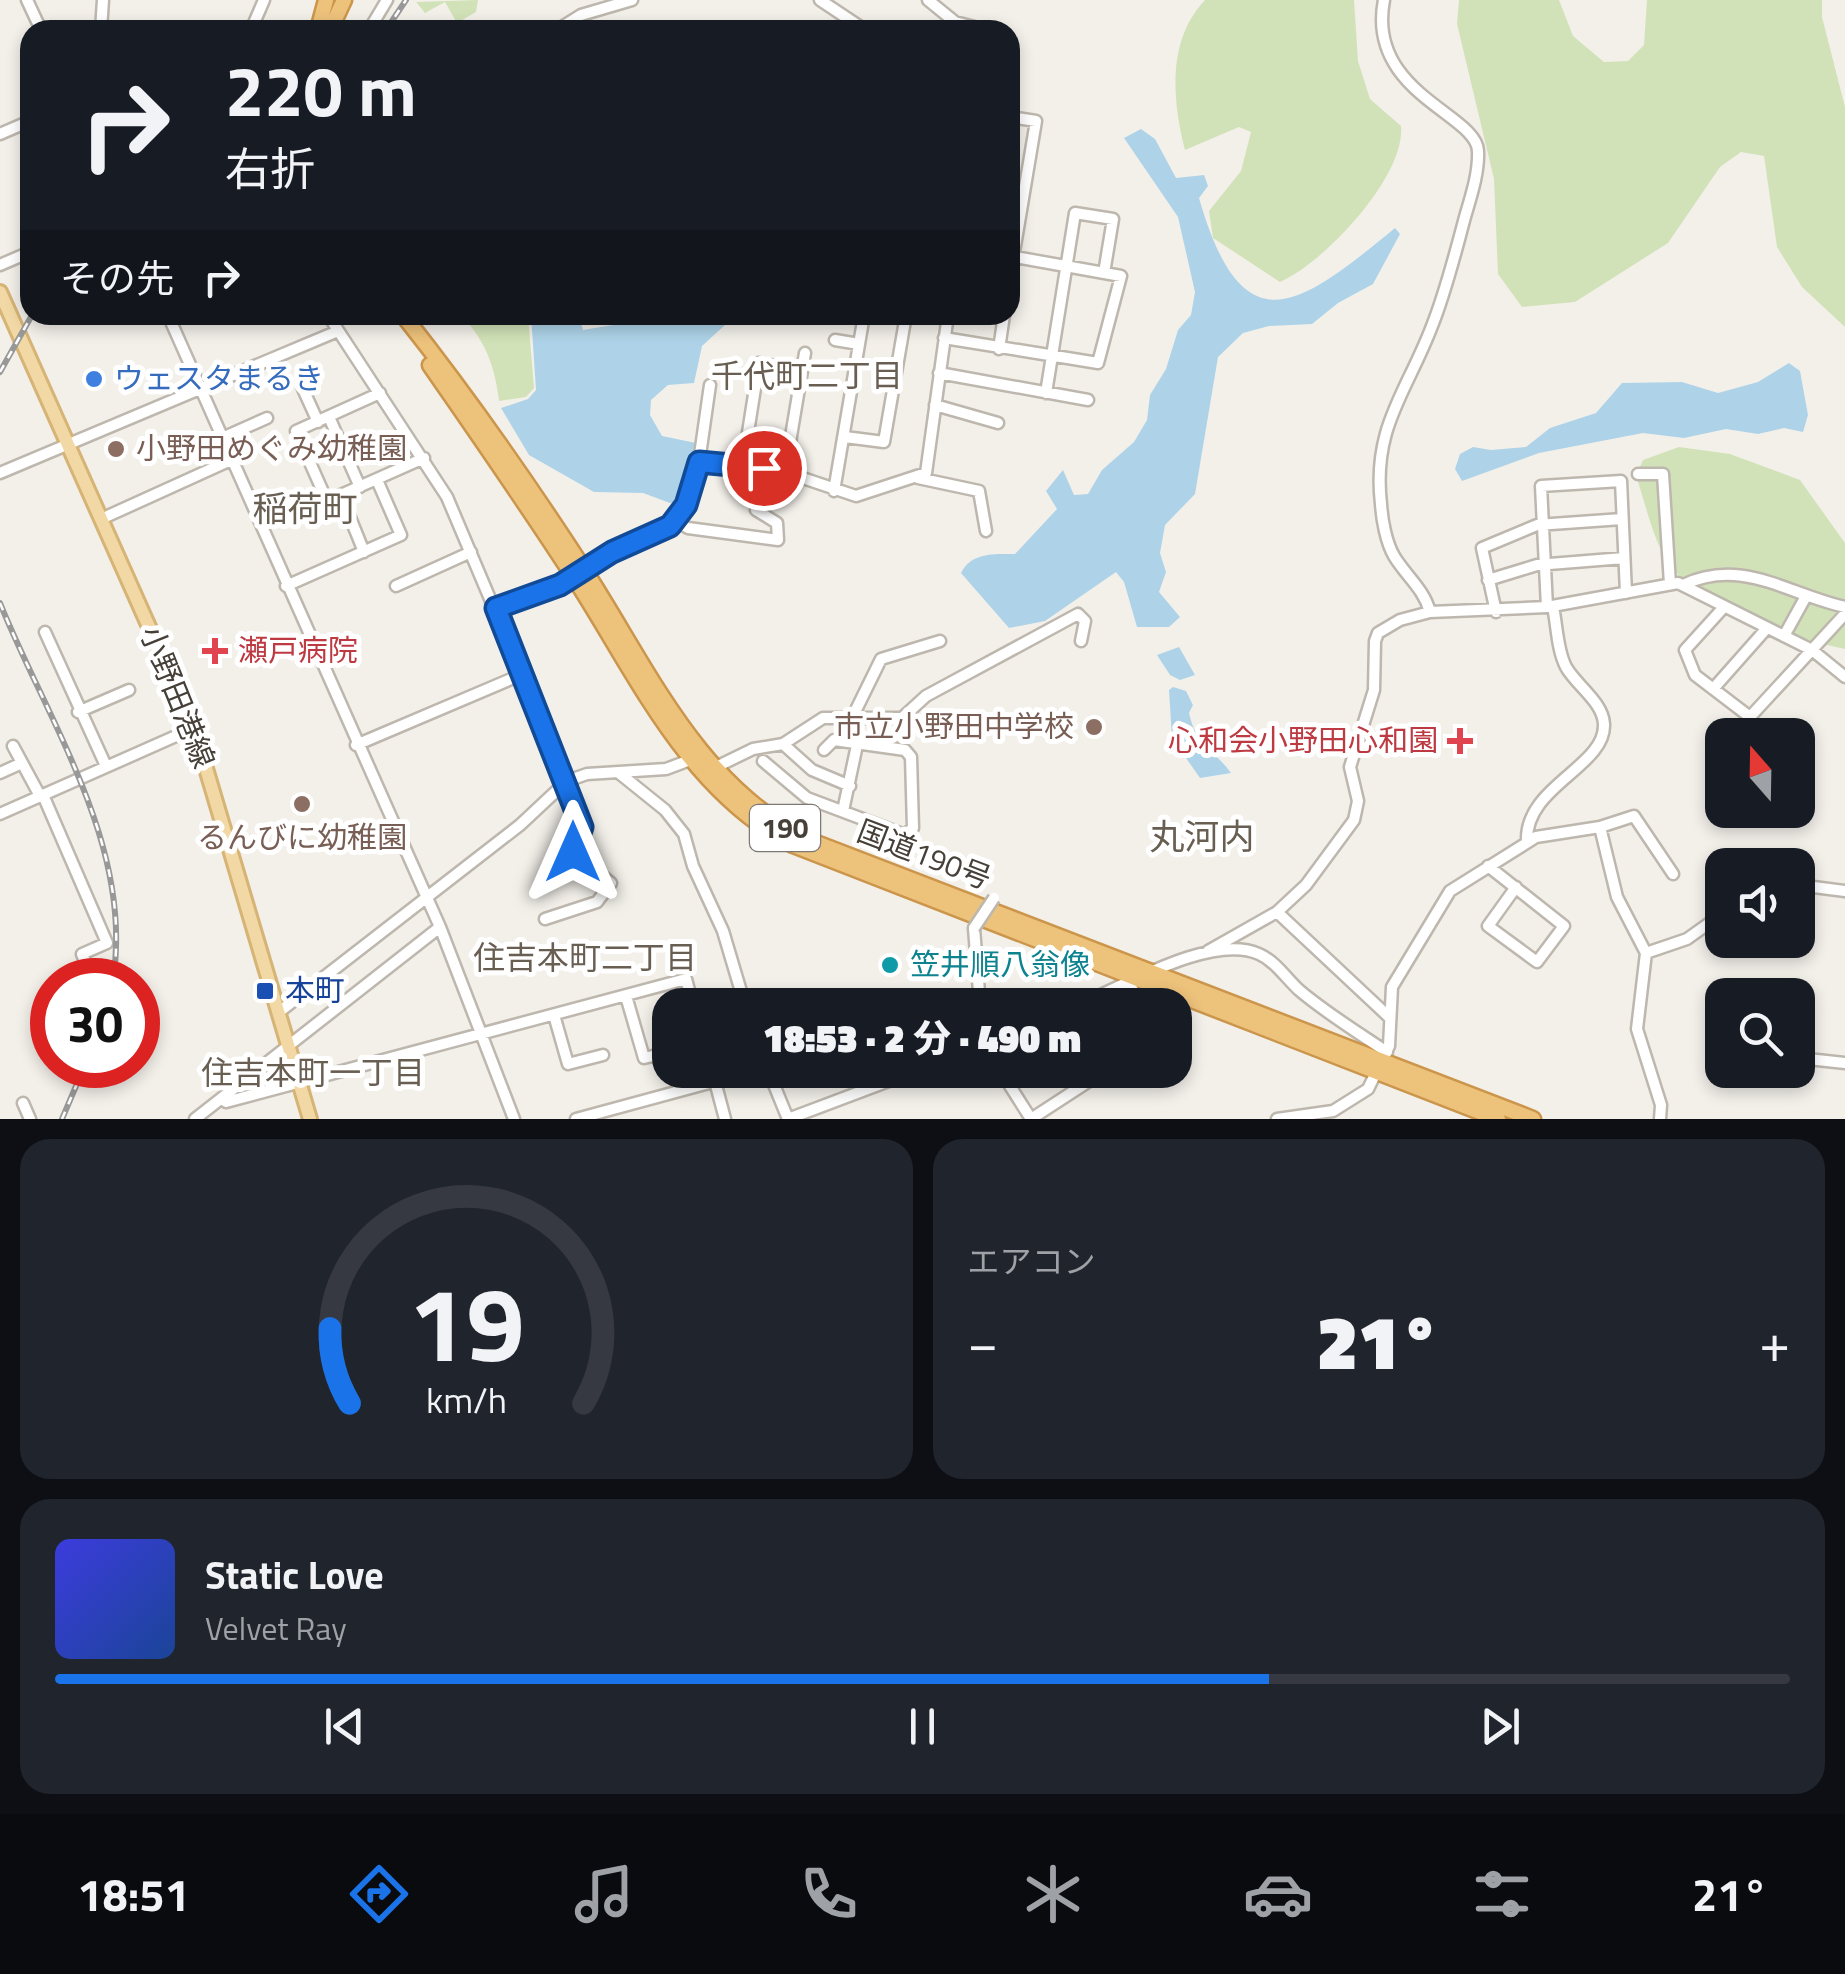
<!DOCTYPE html>
<html lang="ja">
<head>
<meta charset="utf-8">
<style>
  body { margin:0; font-family:"Titillium Web","Noto Sans JP",sans-serif; background:#20242c; color:#f1f3f6; height:100vh; display:flex; flex-direction:column; font-size:38px; white-space:nowrap }
  * { box-sizing:border-box; margin:0 }
  p { font-size:32px; color:#9ea1a6 }
  .icon { flex:none; width:55px; height:55px; fill:none; stroke:currentColor; stroke-width:2; stroke-linecap:round; stroke-linejoin:round }
  .map { position:relative; height:1119px; overflow:hidden }
  .drawer { display:flex; flex-direction:column; gap:20px; padding:20px; background:#0d0f14; flex:1 }
  .drawer>* { flex:none }
  .top-card { position:absolute; left:20px; top:20px; width:1000px; height:305px; border-radius:30px; box-shadow:0 5px 15px #0003; background:#171b24; color:#f1f3f6; overflow:hidden }
  .needle { width:65px; rotate:340deg }
  .buttons { position:absolute; left:1705px; top:718px; display:grid; gap:20px }
  .buttons a { display:grid; place-items:center; width:110px; height:110px; border-radius:20px; background:#171b24; box-shadow:0 5px 15px #0003; font-size:50px }
  .speed { position:absolute; left:30px; top:958px; display:flex; gap:20px; font-size:50px; font-weight:700; text-align:center }
  .speed>* { display:grid; place-content:center; width:130px; height:130px; border-radius:50%; background:#171b24; box-shadow:0 5px 15px #0003; line-height:1 }
  .speed .limit { border:15px solid #d22; background:#fff; color:#111 }
  .pin { position:absolute; display:grid; place-items:center; width:85px; height:85px; color:#fff; margin:-42px; border:5px solid #fff; border-radius:50%; box-shadow:0 2px 10px #0007 }
  .me { position:absolute; width:110px; margin:-55px; rotate:0deg; stroke-linejoin:round; filter:drop-shadow(0 0 8px #0008) }
  .turn { display:flex; align-items:center; gap:35px; height:210px; padding:0 40px; font-size:45px }
  .turn .icon { width:130px; height:130px; stroke-width:2.5 }
  .turn b { display:block; font-size:70px; line-height:85px }
  .then { display:flex; align-items:center; height:95px; padding:0 40px; background:#0003; gap:20px; font-size:38px }
  .big { font-size:75px; font-weight:800; line-height:1.1 }
  .drawer .card { flex:1; display:flex; flex-direction:column; justify-content:center; gap:15px; min-width:0; padding:0 35px; border-radius:30px; background:#20242c }
  .drawer .dial { align-items:center; gap:0 }
  .dial svg { height:260px; overflow:visible; fill:none; stroke:#363941; stroke-width:7; stroke-linecap:round; text-anchor:middle }
  .dial text { fill:#f1f3f6; stroke:none }
  .song { display:flex; align-items:center; gap:30px }
  .cover { width:120px; height:120px; border-radius:15px; background:linear-gradient(135deg,hsl(240 70% 55%),hsl(220 70% 35%)) }
  .played { height:10px; border-radius:5px; background:linear-gradient(90deg,#1a73e8 70%,#363941 70%) }
  .keys { display:flex; justify-content:space-around; direction:ltr }
  .heat { display:flex; justify-content:space-between; align-items:center; font-size:55px; direction:ltr }
  .drawer .tiles { flex:1; display:grid; gap:20px; grid-template-columns:1fr 1fr }
  .card:last-child { grid-column:span 2 }
  .trip { position:absolute; left:652px; top:988px; width:540px; height:100px; border-radius:30px; background:#171b24; box-shadow:0 5px 15px #0003; font-weight:800; line-height:100px; text-align:center }
  .menu { display:flex; height:160px; justify-content:space-around; align-items:center; background:#090b0e; color:#9ea1a6 }
  .menu .icon { width:70px; height:70px }
  .menu .current { color:#1a73e8 }
  .menu b { font-size:45px; color:#f1f3f6 }
  .map>svg:first-child { display:block }
  .green { fill:#d1e2b8 }
  .water { fill:#aed3e8 }
  .lines { fill:none; stroke-linecap:round; stroke-linejoin:round }
  .minor-casing { stroke:#bdb7ae; stroke-width:15 }
  .major-casing { stroke:#d6b475; stroke-width:18 }
  .highway-casing { stroke:#cb964c; stroke-width:19 }
  .minor { stroke:#fff; stroke-width:10 }
  .major { stroke:#f2d8a4; stroke-width:12 }
  .highway { stroke:#edc27b; stroke-width:14 }
  .rail-casing { stroke:#989898; stroke-width:6 }
  .rail { stroke:#fff; stroke-width:2.5; stroke-dasharray:8; stroke-linecap:butt }
  .minor-bridge-casing { stroke:#bdb7ae; stroke-width:15; stroke-linecap:butt }
  .minor-bridge { stroke:#fff; stroke-width:10 }
  .route-casing { stroke:#114b97; stroke-width:25 }
  .route { stroke:#1a73e8; stroke-width:18 }
  .shop-dot { fill:#3f7fe0; stroke:#fff; stroke-width:4 }
  .education-dot { fill:#8d6e63; stroke:#fff; stroke-width:4 }
  .health-dot { fill:#e0444e; stroke:#fff; stroke-width:4 }
  .culture-dot { fill:#0f9aa8; stroke:#fff; stroke-width:4 }
  .transit-dot { fill:#1a4fb4; stroke:#fff; stroke-width:4 }
  .labels { text-anchor:middle; stroke-width:10; stroke-linejoin:round; paint-order:stroke }
  .shield { fill:#fff; stroke:#7e7974; stroke-width:2.5 }
  .shield-label { font-size:28px; font-weight:bold; fill:#464039 }
  .shop-label { font-size:30px; fill:#366cbe; stroke:#fff; text-anchor:start }
  .education-label { font-size:30px; fill:#785e54; stroke:#fff; text-anchor:start }
  .health-label { font-size:30px; fill:#be3a42; stroke:#fff; text-anchor:start }
  .street-label { font-size:30px; fill:#464039; stroke:#fff }
  .culture-label { font-size:30px; fill:#0d838f; stroke:#fff; text-anchor:start }
  .transit-label { font-size:30px; fill:#164399; stroke:#fff; text-anchor:start }
  .neighbourhood-label { font-size:32px; fill:#685e51; stroke:#fff }
  .quarter-label { font-size:35px; fill:#685e51; stroke:#fff }
</style>
</head>
<body>
<div class="map">
<svg width="1845" height="1119" viewBox="0 0 1845 1119">
  <rect width="100%" height="100%" fill="#f3f0ea"/>
  <!-- green -->
  <path class="green" d="M478,0L476,12L457,23L445,2L425,13L416,2Z
    M1205,0H1354L1358,61L1370,99L1401,126C1406,176 1324,263 1280,282L1213,238L1209,211L1241,171L1251,132L1239,127L1185,150C1172,99 1167,40 1205,0Z
    M1459,0H1559L1573,36L1604,62L1628,61L1644,45L1647,0H1822V17L1845,107V327L1802,287L1777,247L1764,156L1741,152L1720,167L1668,243L1575,302L1522,307L1498,274L1494,179L1457,24Z
    M461,315H528L534,388L526,397L499,401C495,366 485,340 461,315Z
    M1679,447L1730,454L1800,480L1845,543V649C1797,640 1705,606 1673,569C1654,547 1646,504 1636,476L1643,460Z"/>
  <!-- water -->
  <path class="water" d="M1141,129L1155,139L1176,178L1204,175L1208,186L1199,198C1243,351 1300,306 1395,228L1400,234L1373,284L1338,303L1312,324L1269,326L1243,333L1218,357L1195,494L1165,525L1160,553L1166,572L1159,592L1180,617L1169,627H1137L1124,582L1116,572L1045,621L1009,628L961,573C971,552 995,554 1015,554L1057,509L1046,491L1063,470L1074,495L1088,494L1102,470L1134,442L1147,420L1150,395L1166,369L1178,330L1191,315L1195,292L1178,217L1124,138Z
    M531,315H579L583,330C637,321 680,315 736,315L702,346L694,383L668,385L651,400L650,415L662,436L696,443L679,501L670,503L643,493L594,492L529,455L501,408L528,399L536,390Z
    M1789,363L1800,371L1808,415L1803,432L1784,428L1758,434L1726,429L1684,438L1643,433L1539,453L1462,481L1455,469L1460,454L1473,447L1491,450L1526,447L1550,428L1596,413L1622,383L1682,382L1718,393L1758,382Z
    M1179,647L1195,675L1180,680L1170,675L1157,655Z
    M1173,687L1186,691L1193,705L1189,713C1197,748 1213,748 1231,773L1200,778L1172,738L1169,690Z"/>
  <g class="lines">
    <defs>
      <path id="minor" d="M27,0L41,30
        M820,0L865,30
        M928,0L955,22L986,30
        M1384,0C1366,93 1477,114 1478,151C1479,173 1471,196 1465,217C1455,254 1446,291 1432,326C1407,392 1372,427 1381,504C1382,520 1386,542 1394,556C1406,576 1424,589 1430,612
        M101,30L103,0
        M251,30L264,0
        M369,30L387,0
        M557,30L581,15L632,0
        M1010,117L1036,121L1010,276
        M0,134L30,121
        M0,265L30,252
        M168,315L440,927L514,1119
        M328,315L447,497L567,781L582,827L573,852L611,883L597,902L545,919
        M944,338L1098,363L1121,276L1010,256
        M835,340L859,344
        M999,349L1004,315
        M939,373L1088,400
        M303,389L318,422
        M380,393L296,431L327,501L424,458
        M1046,393L1075,213L1113,219L1104,273
        M935,405L998,423
        M329,417L360,487
        M845,437L884,442L906,315
        M222,438L267,418
        M699,462L785,472L856,496L926,473L948,315
        M743,464L759,363L802,371
        M785,472L805,353
        M0,473L338,331
        M1638,474H1663L1670,584
        M918,478L979,491L986,531
        M834,491L864,315
        M341,495L364,552
        M101,519L231,460
        M676,521L688,528L778,540L777,523L756,510
        M1488,580L1537,565L1624,558
        M1683,585C1742,557 1787,594 1845,607
        M286,586L401,535L377,480
        M396,586L471,552
        M1547,607L1541,486L1621,481L1626,593
        M1724,607L1685,650L1695,675L1750,717L1845,614
        M496,608L560,585L678,519L699,462L710,385
        M1496,612L1482,548L1537,525L1622,519
        M45,632L106,766
        M1784,636L1805,598
        M1713,689L1767,628
        M78,712L129,690
        M853,716L881,659L940,641
        M783,744L812,770L850,786
        M356,745L523,674
        M13,746L40,796
        M763,761L807,798L905,835L913,828L911,757L905,750L834,740L824,750
        M714,768L753,749L783,744L823,718H902L926,696L1078,614L1085,621L1081,641
        M0,773L22,763
        M619,773L665,810L684,834L693,866L723,931L745,1005
        M43,795L107,943L82,954L93,980
        M843,811L857,745
        M0,814L194,728
        M1600,827L1634,816L1673,874
        M1527,842C1524,786 1606,767 1604,724C1603,702 1576,685 1566,667C1557,650 1557,625 1553,607
        M1488,866L1564,926L1537,962L1488,926L1516,887
        M1798,885L1845,891
        M1277,912L1389,1017
        M974,928L980,1005
        M1208,951L1277,912L1306,885L1354,820L1358,801L1350,767L1374,690L1375,641L1378,633L1400,620L1430,612L1547,607L1678,583L1812,650L1845,677
        M1646,953L1687,939L1722,914
        M1129,984L1143,1005
        M626,996L644,1058L670,1052
        M1079,1005C1124,986 1212,933 1259,954C1275,961 1286,978 1299,990C1326,1013 1357,1032 1387,1052
        M279,1012L520,825L567,781L587,774L666,769L690,760
        M554,1015L568,1064L603,1055
        M39,1023L52,1018
        M1798,1053L1808,1059L1845,1063
        M712,1070L725,1119
        M768,1070L788,1119
        M1000,1070L1031,1119L1097,1076
        M222,1098L226,1102L686,979L693,1005
        M23,1103L30,1119
        M195,1119L440,927
        M576,1119L757,1070
        M788,1119L918,1070
        M1277,1119L1333,1111L1368,1089L1389,1046L1392,987L1450,891L1536,837L1600,827L1617,897L1646,953L1637,1029L1661,1105L1660,1119"/>
      <path id="major" d="M0,292L194,728L310,1119"/>
      <path id="highway" d="M318,30L326,0
        M330,30L344,0
        M403,315C468,397 528,483 585,571C649,670 696,782 806,839L1533,1119
        M430,365C479,436 528,506 575,579C637,675 687,790 793,845L1498,1119"/>
    </defs>
    <!-- minor casing -->
    <use href="#minor" class="minor-casing"/>
    <!-- major casing -->
    <use href="#major" class="major-casing"/>
    <!-- highway casing -->
    <use href="#highway" class="highway-casing"/>
    <!-- minor -->
    <use href="#minor" class="minor"/>
    <!-- major -->
    <use href="#major" class="major"/>
    <!-- highway -->
    <use href="#highway" class="highway"/>
    <defs>
      <path id="rail" d="M386,30L406,0
        M0,372L32,315
        M0,603C48,722 134,847 113,980
        M62,1119L85,1065"/>
    </defs>
    <!-- rail casing -->
    <use href="#rail" class="rail-casing"/>
    <!-- rail -->
    <use href="#rail" class="rail"/>
    <defs>
      <path id="minor-bridge" d="M974,928L994,898"/>
    </defs>
    <!-- minor-bridge casing -->
    <use href="#minor-bridge" class="minor-bridge-casing"/>
    <!-- minor-bridge -->
    <use href="#minor-bridge" class="minor-bridge"/>
  </g>
  <g class="lines">
    <defs>
      <path id="route" d="M573,852L582,827L496,608L560,585L612,552L670,526L686,505L699,462L764,468"/>
    </defs>
    <!-- route casing -->
    <use href="#route" class="route-casing"/>
    <!-- route -->
    <use href="#route" class="route"/>
  </g>
  <!-- markers -->
  <circle class="shop-dot" cx="94" cy="379" r="10"/>
  <g class="education-dot">
    <circle cx="116" cy="449" r="10"/>
    <circle cx="1094" cy="727" r="10"/>
    <circle cx="302" cy="804" r="10"/>
  </g>
  <g class="health-dot">
    <path d="M210 636h10v10h10v10h-10v10h-10v-10h-10v-10h10z"/>
    <path d="M1455 726h10v10h10v10h-10v10h-10v-10h-10v-10h10z"/>
  </g>
  <circle class="culture-dot" cx="890" cy="965" r="10"/>
  <rect class="transit-dot" x="255" y="981" width="20" height="20" rx="5"/>
  <g class="labels">
    <!-- shield labels -->
    <rect class="shield" x="750" y="805" width="70" height="46" rx="8"/>
    <g class="shield-label">
      <text x="785" y="838">190</text>
    </g>
    <!-- shop labels -->
    <g class="shop-label">
      <text x="114" y="389">ウェスタまるき</text>
    </g>
    <!-- education labels -->
    <g class="education-label">
      <text x="136" y="459">小野田めぐみ幼稚園</text>
      <text x="1074" y="737" text-anchor="end">市立小野田中学校</text>
      <text x="302" y="848" text-anchor="middle">るんびに幼稚園</text>
    </g>
    <!-- health labels -->
    <g class="health-label">
      <text x="238" y="661">瀬戸病院</text>
      <text x="1438" y="751" text-anchor="end">心和会小野田心和園</text>
    </g>
    <!-- street labels -->
    <g class="street-label">
      <text transform="translate(177 697) rotate(68)" y="10">小野田港線</text>
      <text transform="translate(924 855) rotate(21)" y="10">国道190号</text>
    </g>
    <!-- culture labels -->
    <g class="culture-label">
      <text x="910" y="975">笠井順八翁像</text>
    </g>
    <!-- transit labels -->
    <g class="transit-label">
      <text x="285" y="1001">本町</text>
    </g>
    <!-- neighbourhood labels -->
    <g class="neighbourhood-label">
      <text x="807" y="387">千代町二丁目</text>
      <text x="585" y="969">住吉本町二丁目</text>
      <text x="313" y="1084">住吉本町一丁目</text>
    </g>
    <!-- quarter labels -->
    <g class="quarter-label">
      <text x="305" y="521">稲荷町</text>
      <text x="1202" y="849">丸河内</text>
    </g>
  </g>
</svg>
<div class="buttons">
<a><svg class="needle" viewBox="-14 -14 28 28"><path d="M0-13l5 13h-10z" fill="#e53935"/><path d="M0 13l5-13h-10z" fill="#9ea1a6"/></svg></a>
<a><svg class="icon" aria-label="sound" viewBox="0 0 24 24"><path d="M4 9h4l5-4v14l-5-4H4zM17 9q2 3 0 6"/></svg></a>
<a><svg class="icon" aria-label="search" viewBox="0 0 24 24"><circle cx="10" cy="10" r="6"/><path d="M15 15l6 6"/></svg></a>
</div>
<div class="speed"><div class="limit">30</div></div>
<div class="pin" style="left:764px;top:468px;background:#d93025"><svg class="icon" aria-label="arrive" viewBox="0 0 24 24"><path d="M6 21V4h12l-3 4 3 4H6"/></svg></div>
<svg class="me" style="left:573px;top:852px" viewBox="-20 -20 40 40"><path d="M0-17L14 15 0 8-14 15z" fill="#1a73e8" stroke="#fff" stroke-width="4"/></svg>
<div class="trip">18:53 · 2 分 · 490 m</div>
<div class="top-card">
<div class="turn"><svg class="icon" aria-label="right" viewBox="0 0 24 24"><path d="M7 20v-9h11M14 6l5 5-5 5"/></svg><div><b>220 m</b>右折</div></div>
<div class="then">その先<svg class="icon" aria-label="right" viewBox="0 0 24 24"><path d="M7 20v-9h11M14 6l5 5-5 5"/></svg></div>
</div>
</div>
<section class="drawer">
<div class="tiles">
<div class="card dial"><svg viewBox="0 0 100 80">
<path d="M14 69A42 42 0 1 1 86 69"/>
<path d="M14 69A42 42 0 0 1 8 46" stroke="#1a73e8"/>
<text x="50" y="56" font-size="32" font-weight="700">19</text>
<text x="50" y="72" font-size="11">km/h</text>
</svg></div>
<div class="card"><p>エアコン</p>
<div class="heat"><a>−</a><b class="big">21°</b><a>+</a></div>
</div>
<div class="card">
<div class="song"><i class="cover"></i><div><b>Static Love</b><p>Velvet Ray</p></div></div>
<div class="played"></div>
<div class="keys"><svg class="icon" aria-label="previous" viewBox="0 0 24 24"><path d="M18 5L8 12l10 7zM5 5v14"/></svg><svg class="icon" aria-label="pause" viewBox="0 0 24 24"><path d="M8 5v14M16 5v14"/></svg><svg class="icon" aria-label="next" viewBox="0 0 24 24"><path d="M6 5l10 7-10 7zM19 5v14"/></svg></div>
</div>
</div>
</section>
<nav class="menu">
<b>18:51</b>
<svg class="icon current" aria-label="directions" viewBox="0 0 24 24"><path d="M12 3l9 9-9 9-9-9zM9 14v-3h6M13 9l2 2-2 2"/></svg>
<svg class="icon" aria-label="music" viewBox="0 0 24 24"><path d="M9 18V5l10-2v13"/><circle cx="6" cy="18" r="3"/><circle cx="16" cy="16" r="3"/></svg>
<svg class="icon" aria-label="phone" viewBox="0 0 24 24"><path d="M5 4h4l2 5-3 2q2 4 5 5l2-3 5 2v4C11 20 4 13 5 4z"/></svg>
<svg class="icon" aria-label="climate" viewBox="0 0 24 24"><path d="M12 3v18M4 7l16 10M4 17L20 7"/></svg>
<svg class="icon" aria-label="car" viewBox="0 0 24 24"><path d="M5 17H2v-5l4-1 3-4h7l3 4 3 1v5h-3M9 17h6M6 11h13"/><circle cx="7" cy="17" r="2"/><circle cx="17" cy="17" r="2"/></svg>
<svg class="icon" aria-label="filters" viewBox="0 0 24 24"><path d="M4 7h16M4 17h16"/><circle cx="9" cy="7" r="2"/><circle cx="15" cy="17" r="2"/></svg>
<b>21°</b>
</nav>
</body>
</html>
